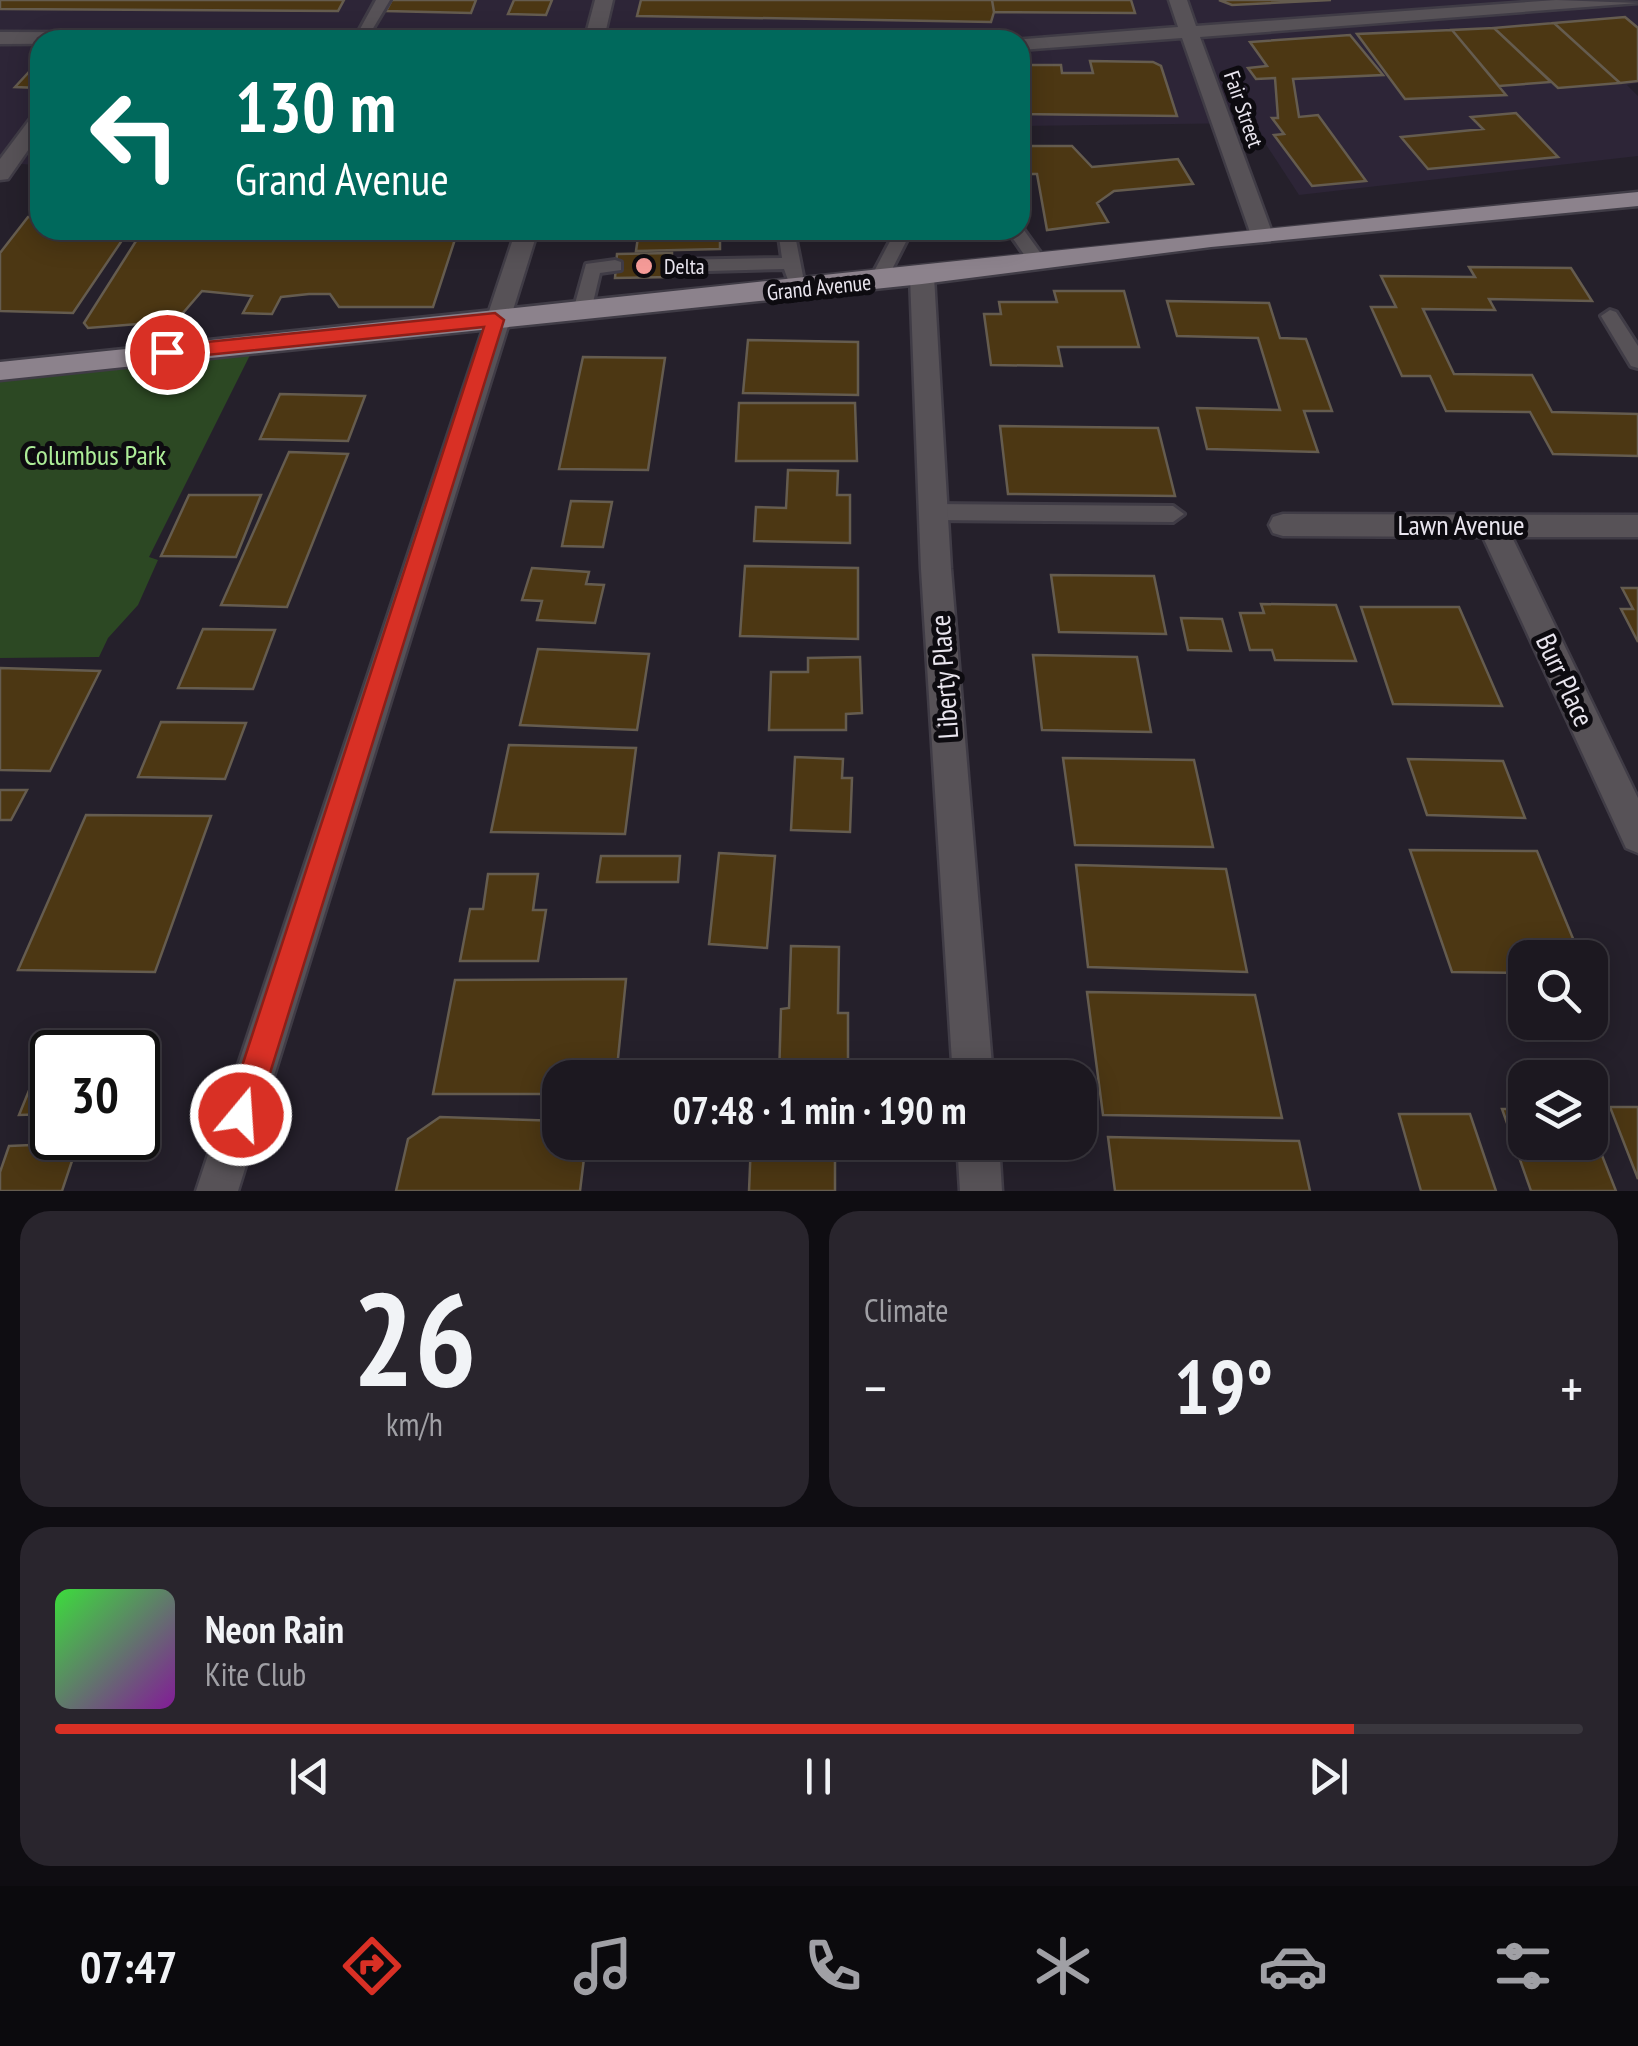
<!DOCTYPE html>
<html lang="en">
<head>
<meta charset="utf-8">
<style>
  body { margin:0; font-family:"PT Sans Narrow",sans-serif; background:#29252d; color:#f1f3f6; height:100vh; display:flex; flex-direction:column; font-size:38px; white-space:nowrap }
  * { box-sizing:border-box; margin:0 }
  p { font-size:32px; color:#a0a0a5 }
  .icon { flex:none; width:55px; height:55px; fill:none; stroke:currentColor; stroke-width:2; stroke-linecap:round; stroke-linejoin:round }
  .map { position:relative; height:1191px; overflow:hidden }
  .panel { display:flex; flex-direction:column; gap:20px; padding:20px; background:#0f0d12; flex:1 }
  .panel>* { flex:none }
  .guide { position:absolute; left:30px; top:30px; width:1000px; height:210px; border-radius:30px; box-shadow:0 5px 25px #0003,0 0 0 2px #3a373e; background:#00695c; color:#fff; overflow:hidden }
  .tools { position:absolute; left:1508px; top:940px; display:grid; gap:20px }
  .tools a { display:grid; place-items:center; width:100px; height:100px; border-radius:20px; background:#1c1820; box-shadow:0 5px 25px #0003,0 0 0 2px #3a373e; font-size:50px }
  .speed { position:absolute; left:30px; top:1030px; display:flex; gap:20px; font-size:50px; font-weight:700; text-align:center }
  .speed>* { display:grid; place-content:center; width:130px; height:130px; border-radius:50%; background:#1c1820; box-shadow:0 5px 25px #0003,0 0 0 2px #3a373e; line-height:1 }
  .speed .limit { border:5px solid #111; border-radius:15px; background:#fff; color:#111 }
  .pin { position:absolute; display:grid; place-items:center; width:85px; height:85px; color:#fff; margin:-42px; border:5px solid #fff; border-radius:50%; box-shadow:0 2px 10px #0007 }
  .me { position:absolute; width:110px; margin:-55px; rotate:18deg; stroke-linejoin:round; filter:drop-shadow(0 0 8px #0008) }
  .turn { display:flex; align-items:center; gap:35px; height:210px; padding:0 40px; font-size:45px }
  .turn .icon { width:130px; height:130px; stroke-width:2.5 }
  .turn b { display:block; font-size:70px; line-height:85px }
  .big { font-size:75px; font-weight:600; line-height:1.1 }
  .panel .card { flex:1; display:flex; flex-direction:column; justify-content:center; gap:15px; min-width:0; padding:0 35px; border-radius:30px; background:#29252d }
  .panel .dial { align-items:center; gap:0 }
  .dial b { font-size:130px; line-height:1 }
  .song { display:flex; align-items:center; gap:30px }
  .cover { width:120px; height:120px; border-radius:15px; background:linear-gradient(135deg,hsl(120 70% 55%),hsl(290 70% 35%)) }
  .played { height:10px; border-radius:5px; background:linear-gradient(90deg,#d93025 85%,#3a373e 85%) }
  .keys { display:flex; justify-content:space-around; direction:ltr }
  .heat { display:flex; justify-content:space-between; align-items:center; font-size:55px; direction:ltr }
  .panel .tiles { flex:1; display:grid; gap:20px; grid-template-columns:1fr 1fr }
  .card:last-child { grid-column:span 2 }
  .trip { position:absolute; left:542px; top:1060px; width:555px; height:100px; border-radius:30px; background:#1c1820; box-shadow:0 5px 25px #0003,0 0 0 2px #3a373e; font-weight:600; line-height:100px; text-align:center }
  .dock { display:flex; height:160px; justify-content:space-around; align-items:center; background:#0b0a0d; color:#a0a0a5 }
  .dock .icon { width:70px; height:70px }
  .dock .current { color:#d93025 }
  .dock b { font-size:45px; color:#f1f3f6 }
  .map>svg:first-child { display:block }
  .built { fill:#2d2537 }
  .green { fill:#2c4823 }
  .building { fill:#4c3713; stroke:#655c4f; stroke-width:2.5 }
  .lines { fill:none; stroke-linecap:round; stroke-linejoin:round }
  .service-casing { stroke:#403c46; stroke-width:6 }
  .minor-casing { stroke:#403c46; stroke-width:5 }
  .primary-casing { stroke:#403c46; stroke-width:5 }
  .service { fill:#575257; fill-rule:evenodd }
  .minor { fill:#575257; fill-rule:evenodd }
  .primary { fill:#8c828c; fill-rule:evenodd }
  .route { fill:#d93025; stroke:#8d1f18; stroke-width:2.5 }
  .poi-dot { fill:#f59b98; stroke:#0d0b10; stroke-width:4 }
  .labels { text-anchor:middle; stroke-width:10; stroke-linejoin:round; paint-order:stroke }
  .far-street-label { font-size:22px; fill:#e9e5ee; stroke:#0d0b10 }
  .far-poi-label { font-size:22px; fill:#e9e5ee; stroke:#0d0b10; text-anchor:start }
  .park-label { font-size:28px; fill:#adec98; stroke:#0d0b10 }
  .street-label { font-size:28px; fill:#e9e5ee; stroke:#0d0b10 }
</style>
</head>
<body>
<div class="map">
<svg width="1638" height="1191" viewBox="0 0 1638 1191">
  <rect width="100%" height="100%" fill="#25202b"/>
  <!-- built -->
  <path class="built" d="M0,0H1638V83L1627,85L1638,96V156L1299,195L1252,123L1020,126V40H40V165L0,163Z"/>
  <!-- green -->
  <path class="green" d="M256,343L149,557L158,560L138,605L108,638L99,657L0,658V371Z"/>
  <!-- building -->
  <path class="building" d="M0,0H344L338,11L0,9Z
    M392,0H476L471,13L386,11Z
    M514,0H552L546,15L508,14Z
    M641,0H992L994,12L991,22L637,16Z
    M992,0H1131L1135,13L994,12Z
    M1219,0H1331L1232,5Z
    M1625,17L1638,28V81L1620,83L1554,23Z
    M1554,23L1620,83L1558,88L1494,28Z
    M1494,28L1551,82L1499,86L1452,30Z
    M1452,30L1506,95L1405,99L1357,34Z
    M1350,35L1383,75L1293,79L1299,117L1318,115L1366,181L1312,186L1274,135L1284,134L1272,118H1278L1275,78L1256,79L1248,68L1267,66L1250,42Z
    M40,60V88L15,87Z
    M1090,61L1153,62L1161,66L1177,116L1020,114V65H1061L1062,73H1093Z
    M1516,113L1558,157L1428,169L1401,137L1483,129L1471,117Z
    M1020,146H1072L1092,167L1178,159L1193,184L1114,191L1097,203L1108,222L1047,230L1037,174H1020Z
    M28,217H40V230H129L73,313L0,311V253Z
    M143,230H199L201,234L226,230L270,235L336,232L338,236H355L358,230H458L433,307H339L330,294H309L281,297L272,314L243,313L252,296L202,291L176,321L88,328L84,323Z
    M639,230H720V249L636,251Z
    M672,253V277L615,278L617,254Z
    M1469,267L1571,268L1592,301L1489,299L1495,310L1423,309L1454,374L1532,375L1552,412L1638,414V456L1553,454L1530,412L1446,411L1430,376H1402L1371,307H1396L1381,276L1475,277Z
    M1054,291H1124L1139,347H1058L1062,366L991,365L984,314H1001L999,302H1057Z
    M1167,301L1269,303L1280,338L1306,339L1332,411H1304L1318,452L1207,449L1197,408L1280,410L1258,338L1177,336Z
    M748,340L858,342V395L743,393Z
    M583,357L665,358L648,470L559,469Z
    M280,394L365,396L348,441L260,439Z
    M739,403H855L857,461H736Z
    M1000,426L1158,428L1175,496L1008,494Z
    M289,452L348,454L287,607L221,605Z
    M788,470L838,471L837,495H850V543L754,541L756,507L786,508Z
    M189,495H261L236,557L161,556Z
    M571,501L612,502L603,547L562,546Z
    M745,566L858,568V639L740,636Z
    M532,568L589,572L586,584L604,585L595,623L537,620L542,601L522,600Z
    M1051,575L1154,576L1166,634L1059,632Z
    M1622,588H1638V642L1621,609H1633Z
    M1261,604L1336,605L1356,661L1275,660L1272,650H1250L1240,613H1264Z
    M1361,607H1459L1502,706L1393,704Z
    M1181,618L1222,619L1231,651L1188,650Z
    M203,629L275,630L253,689L178,688Z
    M538,649L649,654L637,730L520,725Z
    M1033,655L1137,657L1151,732L1042,730Z
    M860,657L862,713L846,714V730H769L771,672H808V658Z
    M0,668L100,671L50,771L0,770Z
    M161,722L246,723L225,779L138,777Z
    M509,745L636,748L625,834L491,832Z
    M795,757L843,759L842,778H852L850,832L791,830Z
    M1063,758L1194,760L1213,847L1075,845Z
    M1408,759L1503,761L1525,818L1427,815Z
    M0,790H27L11,820H0Z
    M86,815L211,816L155,972L18,970Z
    M1410,850L1537,851L1581,958H1525V973L1452,972Z
    M719,853L775,856L767,948L709,944Z
    M601,856H680L678,882H597Z
    M1076,865L1226,869L1247,972L1088,967Z
    M488,874H538L533,910H546L538,961H460L470,909H483Z
    M791,946L839,947L838,1013H848V1078H779L781,1009L789,1008Z
    M626,979L616,1078H560V1094H433L455,980Z
    M1087,992L1255,995L1282,1118L1103,1115Z
    M48,1044H130L127,1052H52V1114L19,1115Z
    M1610,1107H1638V1179Z
    M1502,1109H1525V1142H1590V1125L1616,1191H1531Z
    M1399,1114H1470L1496,1191H1421Z
    M440,1117L560,1121V1142H586L580,1191H396L408,1139Z
    M1108,1137L1299,1141L1310,1191H1115Z
    M751,1142H835V1191H749Z
    M78,1143L62,1191H0V1172L9,1146Z"/>
  <g class="lines">
    <defs>
      <path id="service" d="M376,0H390L366,40H354Z
        M1021,226L1047,262L1044,266H1032L1007,230H1020Z
        M778,230H794L803,276L800,280H788L784,269L672,272L663,266L672,260L782,258Z
        M896,230H912L884,285H872L869,281Z
        M615,260L621,262V270L600,273L591,311L582,317L576,315L573,311L586,264Z
        M1610,310L1616,312L1638,346V368L1631,366L1601,316Z
        M934,504L1173,506L1184,514L1173,522L934,520L923,512Z"/>
      <path id="minor" d="M595,0H613L605,34H712L721,40L0,44V32L586,34Z
        M1169,0H1187L1196,26L1556,0L1638,3L1200,37L1273,235L1262,242L1251,235L1182,38L1020,50V40H1014L1178,27Z
        M40,113V133L8,179L0,180V159L33,115Z
        M516,230H538L238,1191H196Z
        M922,268L934,276L951,569L993,1078H953L921,569L910,276Z
        M1283,514L1638,515V537H1512L1638,798V853L1626,848L1483,537L1283,536L1273,533L1269,525L1273,517Z
        M957,1142H999L1002,1191H960Z"/>
      <path id="primary" d="M1638,192V206L1211,247L922,284L0,380V362C546,306 1092,244 1638,192Z"/>
    </defs>
    <!-- service casing -->
    <use href="#service" class="service-casing"/>
    <!-- minor casing -->
    <use href="#minor" class="minor-casing"/>
    <!-- primary casing -->
    <use href="#primary" class="primary-casing"/>
    <!-- service -->
    <use href="#service" class="service"/>
    <!-- minor -->
    <use href="#minor" class="minor"/>
    <!-- primary -->
    <use href="#primary" class="primary"/>
  </g>
  <!-- route -->
  <path class="route" d="M495,313L504,320L257,1115L252,1126L241,1131L230,1126L226,1115L484,327L167,359L158,352L167,346Z"/>
  <!-- markers -->
  <circle class="poi-dot" cx="644" cy="266" r="10"/>
  <g class="labels">
    <!-- far-street labels -->
    <g class="far-street-label">
      <text transform="translate(1244 109) rotate(71)" y="8">Fair Street</text>
      <text transform="translate(819 287) rotate(-6)" y="8">Grand Avenue</text>
    </g>
    <!-- far-poi labels -->
    <g class="far-poi-label">
      <text x="664" y="274">Delta</text>
    </g>
    <!-- park labels -->
    <g class="park-label">
      <text x="95" y="465">Columbus Park</text>
    </g>
    <!-- street labels -->
    <g class="street-label">
      <text x="1461" y="535">Lawn Avenue</text>
      <text transform="translate(944 677) rotate(-94)" y="10">Liberty Place</text>
      <text transform="translate(1565 680) rotate(65)" y="10">Burr Place</text>
    </g>
  </g>
</svg>
<div class="tools">
<a><svg class="icon" aria-label="search" viewBox="0 0 24 24"><circle cx="10" cy="10" r="6"/><path d="M15 15l6 6"/></svg></a>
<a><svg class="icon" aria-label="layers" viewBox="0 0 24 24"><path d="M12 4l9 5-9 5-9-5zM3 14l9 5 9-5"/></svg></a>
</div>
<div class="speed"><div class="limit">30</div></div>
<div class="pin" style="left:167px;top:352px;background:#d93025"><svg class="icon" aria-label="arrive" viewBox="0 0 24 24"><path d="M6 21V4h12l-3 4 3 4H6"/></svg></div>
<svg class="me" style="left:241px;top:1115px" viewBox="-20 -20 40 40"><circle r="17" fill="#d93025" stroke="#fff" stroke-width="3"/><path d="M0-11L8 9 0 5-8 9z" fill="#fff"/></svg>
<div class="trip">07:48 · 1 min · 190 m</div>
<div class="guide">
<div class="turn"><svg class="icon" aria-label="left" viewBox="0 0 24 24"><path d="M17 20v-9H6M10 6l-5 5 5 5"/></svg><div><b>130 m</b>Grand Avenue</div></div>
</div>
</div>
<section class="panel">
<div class="tiles">
<div class="card dial"><b>26</b><p>km/h</p></div>
<div class="card"><p>Climate</p>
<div class="heat"><a>−</a><b class="big">19°</b><a>+</a></div>
</div>
<div class="card">
<div class="song"><i class="cover"></i><div><b>Neon Rain</b><p>Kite Club</p></div></div>
<div class="played"></div>
<div class="keys"><svg class="icon" aria-label="previous" viewBox="0 0 24 24"><path d="M18 5L8 12l10 7zM5 5v14"/></svg><svg class="icon" aria-label="pause" viewBox="0 0 24 24"><path d="M8 5v14M16 5v14"/></svg><svg class="icon" aria-label="next" viewBox="0 0 24 24"><path d="M6 5l10 7-10 7zM19 5v14"/></svg></div>
</div>
</div>
</section>
<nav class="dock">
<b>07:47</b>
<svg class="icon current" aria-label="directions" viewBox="0 0 24 24"><path d="M12 3l9 9-9 9-9-9zM9 14v-3h6M13 9l2 2-2 2"/></svg>
<svg class="icon" aria-label="music" viewBox="0 0 24 24"><path d="M9 18V5l10-2v13"/><circle cx="6" cy="18" r="3"/><circle cx="16" cy="16" r="3"/></svg>
<svg class="icon" aria-label="phone" viewBox="0 0 24 24"><path d="M5 4h4l2 5-3 2q2 4 5 5l2-3 5 2v4C11 20 4 13 5 4z"/></svg>
<svg class="icon" aria-label="climate" viewBox="0 0 24 24"><path d="M12 3v18M4 7l16 10M4 17L20 7"/></svg>
<svg class="icon" aria-label="car" viewBox="0 0 24 24"><path d="M5 17H2v-5l4-1 3-4h7l3 4 3 1v5h-3M9 17h6M6 11h13"/><circle cx="7" cy="17" r="2"/><circle cx="17" cy="17" r="2"/></svg>
<svg class="icon" aria-label="filters" viewBox="0 0 24 24"><path d="M4 7h16M4 17h16"/><circle cx="9" cy="7" r="2"/><circle cx="15" cy="17" r="2"/></svg>
</nav>
</body>
</html>
